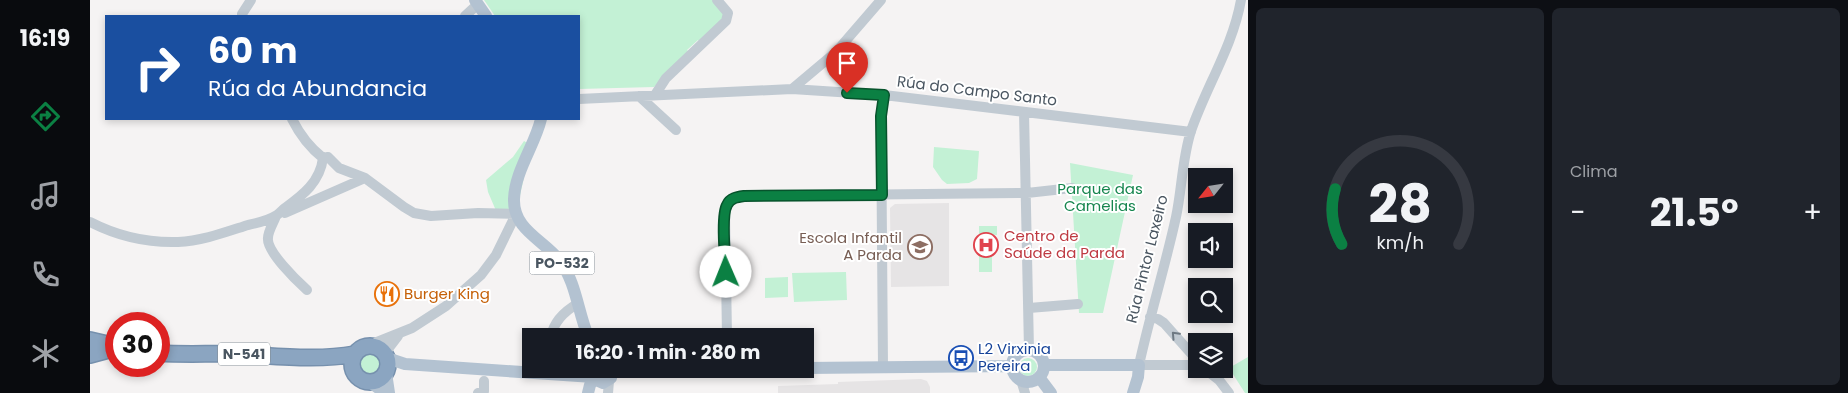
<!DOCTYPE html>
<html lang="es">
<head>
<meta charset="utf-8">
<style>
  body { margin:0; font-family:Poppins,sans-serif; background:#20242c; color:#f1f3f6; height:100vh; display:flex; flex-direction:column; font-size:19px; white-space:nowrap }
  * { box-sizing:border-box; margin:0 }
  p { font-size:16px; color:#9ea1a6 }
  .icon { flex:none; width:28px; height:28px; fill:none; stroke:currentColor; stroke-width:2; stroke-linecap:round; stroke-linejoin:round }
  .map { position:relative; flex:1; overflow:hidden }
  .drawer { display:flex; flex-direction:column; gap:8px; padding:8px; background:#0d0f14; width:600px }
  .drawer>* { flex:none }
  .top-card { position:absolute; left:15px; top:15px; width:475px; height:105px; border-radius:0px; box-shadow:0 2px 8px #0003; background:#1a4fa0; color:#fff; overflow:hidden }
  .needle { width:32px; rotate:240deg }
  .controls { position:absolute; left:1098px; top:168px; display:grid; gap:10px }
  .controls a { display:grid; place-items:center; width:45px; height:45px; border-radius:0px; background:#171b24; box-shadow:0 2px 8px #0003; font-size:25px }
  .speed { position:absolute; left:15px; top:312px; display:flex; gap:10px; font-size:25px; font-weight:700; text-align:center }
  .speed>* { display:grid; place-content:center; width:65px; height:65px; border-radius:50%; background:#171b24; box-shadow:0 2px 8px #0003; line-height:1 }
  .speed .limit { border:8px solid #d22; background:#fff; color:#111 }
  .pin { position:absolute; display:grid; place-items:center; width:42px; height:42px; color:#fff; margin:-51px -21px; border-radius:50% 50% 50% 0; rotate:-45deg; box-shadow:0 0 5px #0007 }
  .pin .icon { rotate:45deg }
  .me { position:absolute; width:55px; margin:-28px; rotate:359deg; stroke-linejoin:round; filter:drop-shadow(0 0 4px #0008) }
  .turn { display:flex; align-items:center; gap:18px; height:105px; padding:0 20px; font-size:22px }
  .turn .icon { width:65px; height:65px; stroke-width:2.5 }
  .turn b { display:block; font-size:35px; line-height:42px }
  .big { font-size:38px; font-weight:700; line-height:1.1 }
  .drawer .widget { flex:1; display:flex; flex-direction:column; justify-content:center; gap:8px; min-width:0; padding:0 18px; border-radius:8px; background:#20242c }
  .drawer .dial { align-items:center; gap:0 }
  .dial svg { height:130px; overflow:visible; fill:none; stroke:#363941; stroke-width:7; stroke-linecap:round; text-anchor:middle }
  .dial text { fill:#f1f3f6; stroke:none }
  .heat { display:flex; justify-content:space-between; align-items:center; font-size:28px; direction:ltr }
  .drawer .tiles { flex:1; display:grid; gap:8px; grid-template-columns:repeat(2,1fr) }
  .trip { position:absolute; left:432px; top:328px; width:292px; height:50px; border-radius:0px; background:#171b24; box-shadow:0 2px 8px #0003; font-weight:700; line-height:50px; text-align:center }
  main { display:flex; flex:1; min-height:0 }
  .dock { display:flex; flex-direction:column; width:90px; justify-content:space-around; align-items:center; background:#090b0e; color:#9ea1a6 }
  .dock .icon { width:35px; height:35px }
  .dock .current { color:#0b8043 }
  .dock b { font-size:22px; color:#f1f3f6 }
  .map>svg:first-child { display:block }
  .education { fill:#e6e4e5 }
  .green { fill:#c3f1d5 }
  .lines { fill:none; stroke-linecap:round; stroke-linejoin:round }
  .highway-casing { stroke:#7690ad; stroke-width:18 }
  .minor { stroke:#c1cad2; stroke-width:10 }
  .major { stroke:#b3c2d1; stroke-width:12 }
  .highway { stroke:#8ba5c1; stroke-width:15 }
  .oneway { stroke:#6e7983 }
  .route-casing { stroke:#07532c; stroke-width:12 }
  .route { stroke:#0b8043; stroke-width:9 }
  .labels { text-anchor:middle; stroke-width:4; stroke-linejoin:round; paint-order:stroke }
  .shield { fill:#fff; stroke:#808990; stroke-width:1 }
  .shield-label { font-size:14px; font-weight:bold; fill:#4a5661 }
  .street-label { font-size:15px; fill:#4a5661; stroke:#fff }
  .park-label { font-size:15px; fill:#17864f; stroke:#fff }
  .health-label { font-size:15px; fill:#be3a42; stroke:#fff; text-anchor:start }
  .education-label { font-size:15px; fill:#785e54; stroke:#fff; text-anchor:end }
  .food-label { font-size:15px; fill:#c56008; stroke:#fff; text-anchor:start }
  .transit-label { font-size:15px; fill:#164399; stroke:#fff; text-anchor:start }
</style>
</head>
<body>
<main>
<nav class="dock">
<b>16:19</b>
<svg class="icon current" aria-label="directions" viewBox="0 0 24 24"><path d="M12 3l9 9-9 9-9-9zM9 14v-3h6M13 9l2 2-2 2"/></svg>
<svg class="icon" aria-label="music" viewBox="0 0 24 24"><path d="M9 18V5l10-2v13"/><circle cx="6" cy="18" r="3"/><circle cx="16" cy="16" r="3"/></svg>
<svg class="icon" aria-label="phone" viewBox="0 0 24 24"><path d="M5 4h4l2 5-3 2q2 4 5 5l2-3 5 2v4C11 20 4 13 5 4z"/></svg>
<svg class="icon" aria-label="climate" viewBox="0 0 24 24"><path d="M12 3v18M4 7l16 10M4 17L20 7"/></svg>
</nav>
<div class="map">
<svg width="1158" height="393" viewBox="0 0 1158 393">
  <rect width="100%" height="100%" fill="#f5f3f3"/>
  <!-- education -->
  <path class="education" d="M859,203V286L801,287L800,208L805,204Z
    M831,379L837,381L840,387V393H688V386L748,384V382Z"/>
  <!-- green -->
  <path class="green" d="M394,0H622L635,13V20L611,43L608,40L597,50L600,53L564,87L489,89V16H405Z
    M434,141L441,145L426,214L407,213L398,192L396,180L423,157Z
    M844,147L889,151L887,179L879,183L857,184L852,180L843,167Z
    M980,163L1043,175L1013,313H989Z
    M889,226H907V235L889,234Z
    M889,256H902V272H889Z
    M756,272L757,300L704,302L702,273Z
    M698,277V297L675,298V278Z
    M270 364a11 11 0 1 1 22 0a11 11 0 1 1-22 0Z
    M1158,357V393H1155L1139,368Z
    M929 367a9 9 0 1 1 18 0a9 9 0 1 1-18 0Z"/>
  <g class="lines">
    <defs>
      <path id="highway" d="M0,340L26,346
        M262 364a18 18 0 1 1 36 0a18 18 0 1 1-36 0Z
        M69,353C96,355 123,353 150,354C188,356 227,361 265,354
        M0,355L26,348"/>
    </defs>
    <!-- highway casing -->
    <use href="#highway" class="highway-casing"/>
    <!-- minor -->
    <path class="minor" d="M152,14L161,0
      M375,16L388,4
      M702,89L746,52L791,0
      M565,95L576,78L636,21L638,13L627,0
      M549,96L586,130
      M489,99L702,89L794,95L1101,132
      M934,112L939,350
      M202,119C210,135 219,147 233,158
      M195,213L275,178
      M186,216C184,222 178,231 178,238C176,251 207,281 217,290
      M0,222C27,236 58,243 88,242C112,241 136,232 158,225C168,223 179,220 187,215C190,213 192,210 195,208C213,195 230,182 233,158L238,157L249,168L275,178L314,207L324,213L341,216L388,213L426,214L406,255L391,275L356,306L322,328L287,342L284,346
      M939,308L988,304
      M1060,317L1068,319L1074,323L1106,359
      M461,336C464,322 475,311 487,304
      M637,336L635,213C637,202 642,197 654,196L937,193L982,188
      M295,353L308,336
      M1106,365H1049C1060,315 1075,267 1086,217C1092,189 1092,159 1101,131C1116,87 1143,46 1151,0
      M793,367L791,116L794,95
      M1115,369L1129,380L1139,393
      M931,380L935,393
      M388,393L394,391V381
      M518,393L519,381"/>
    <!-- major -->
    <path class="major" d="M385,0L396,16
      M451,119C445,145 425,171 424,199C423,230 454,240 470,261C486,282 488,312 498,336
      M922 366a16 16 0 1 1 32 0a16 16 0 1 1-32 0Z
      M297,358L315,364L503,377
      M954,365H1049L1048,377L1043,393
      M716,368L922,366
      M502,369V373L504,379L513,383L521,378L522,369
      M539,369H601
      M296,373L299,393
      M949,377L961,393
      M280,382L295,393
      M498,393L500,385L504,379"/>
    <!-- highway -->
    <use href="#highway" class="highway"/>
  </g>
  <!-- one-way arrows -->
  <defs><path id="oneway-chevron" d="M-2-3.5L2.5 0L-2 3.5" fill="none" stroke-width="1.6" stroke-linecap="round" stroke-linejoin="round" transform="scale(1.25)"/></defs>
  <use class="oneway" href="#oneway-chevron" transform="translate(1085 335) rotate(-133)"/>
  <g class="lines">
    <defs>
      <path id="route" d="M636,272C635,258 631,215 637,205C640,198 647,197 654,196L792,195L791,116L794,95L757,93"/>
    </defs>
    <!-- route casing -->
    <use href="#route" class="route-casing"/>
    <!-- route -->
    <use href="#route" class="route"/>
  </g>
  <!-- icons -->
  <defs>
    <symbol id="hospital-ring" viewBox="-11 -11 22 22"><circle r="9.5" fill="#fff" stroke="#e0444e" stroke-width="1.5"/><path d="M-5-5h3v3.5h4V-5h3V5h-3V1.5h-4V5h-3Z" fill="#e0444e"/></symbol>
    <symbol id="school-ring" viewBox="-11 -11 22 22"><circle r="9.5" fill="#fff" stroke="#8d6e63" stroke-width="1.5"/><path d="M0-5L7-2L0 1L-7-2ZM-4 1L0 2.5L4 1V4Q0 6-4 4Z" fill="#8d6e63"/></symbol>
    <symbol id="restaurant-ring" viewBox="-11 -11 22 22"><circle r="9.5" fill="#fff" stroke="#e8710a" stroke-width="1.5"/><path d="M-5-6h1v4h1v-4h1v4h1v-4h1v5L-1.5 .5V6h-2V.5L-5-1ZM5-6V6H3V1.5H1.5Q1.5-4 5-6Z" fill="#e8710a"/></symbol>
    <symbol id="bus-ring" viewBox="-11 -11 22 22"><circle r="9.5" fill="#fff" stroke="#1a4fb4" stroke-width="1.5"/><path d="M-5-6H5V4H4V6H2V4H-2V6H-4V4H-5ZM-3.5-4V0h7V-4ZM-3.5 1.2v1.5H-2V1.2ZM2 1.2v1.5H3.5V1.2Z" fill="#1a4fb4"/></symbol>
  </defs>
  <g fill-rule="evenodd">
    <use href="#hospital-ring" x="882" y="231" width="28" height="28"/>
    <use href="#school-ring" x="816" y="233" width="28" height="28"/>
    <use href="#restaurant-ring" x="283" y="280" width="28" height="28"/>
    <use href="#bus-ring" x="857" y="344" width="28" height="28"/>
  </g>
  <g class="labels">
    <!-- shield labels -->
    <g class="shield">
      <rect x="439.5" y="251.5" width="65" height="23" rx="4"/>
      <rect x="128" y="342.5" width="52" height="23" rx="4"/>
    </g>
    <g class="shield-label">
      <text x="472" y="268">PO-532</text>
      <text x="154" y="359">N-541</text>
    </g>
    <!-- street labels -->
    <g class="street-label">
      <text transform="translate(887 91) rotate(7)" y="5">Rúa do Campo Santo</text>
      <text transform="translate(1057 259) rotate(-76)" y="5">Rúa Pintor Laxeiro</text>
    </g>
    <!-- park labels -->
    <g class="park-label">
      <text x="1010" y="194">Parque das<tspan x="1010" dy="17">Camelias</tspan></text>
    </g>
    <!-- health labels -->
    <g class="health-label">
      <text x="914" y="241">Centro de<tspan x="914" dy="17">Saúde da Parda</tspan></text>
    </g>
    <!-- education labels -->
    <g class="education-label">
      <text x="812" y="243">Escola Infantil<tspan x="812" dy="17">A Parda</tspan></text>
    </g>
    <!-- food labels -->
    <g class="food-label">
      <text x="314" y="299">Burger King</text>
    </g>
    <!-- transit labels -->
    <g class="transit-label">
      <text x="888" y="354">L2 Virxinia<tspan x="888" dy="17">Pereira</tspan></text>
    </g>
  </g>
</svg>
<div class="controls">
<a><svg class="needle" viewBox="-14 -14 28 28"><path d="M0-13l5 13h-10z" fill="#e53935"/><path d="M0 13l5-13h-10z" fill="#9ea1a6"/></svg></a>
<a><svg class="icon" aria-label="sound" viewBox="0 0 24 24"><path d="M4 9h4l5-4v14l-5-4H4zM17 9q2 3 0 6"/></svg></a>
<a><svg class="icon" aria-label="search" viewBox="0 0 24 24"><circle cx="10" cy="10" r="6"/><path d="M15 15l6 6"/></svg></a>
<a><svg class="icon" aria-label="layers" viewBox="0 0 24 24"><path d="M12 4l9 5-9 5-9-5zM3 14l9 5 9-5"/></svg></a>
</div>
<div class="speed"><div class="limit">30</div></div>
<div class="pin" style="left:757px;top:93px;background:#d93025"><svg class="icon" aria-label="arrive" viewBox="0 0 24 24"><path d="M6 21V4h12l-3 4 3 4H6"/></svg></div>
<svg class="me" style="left:636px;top:272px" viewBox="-20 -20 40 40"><circle r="19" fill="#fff"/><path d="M0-13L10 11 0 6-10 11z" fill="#0b8043"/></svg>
<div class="trip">16:20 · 1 min · 280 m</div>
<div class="top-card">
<div class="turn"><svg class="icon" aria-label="right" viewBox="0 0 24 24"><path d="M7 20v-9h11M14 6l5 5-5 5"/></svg><div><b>60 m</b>Rúa da Abundancia</div></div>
</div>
</div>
<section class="drawer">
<div class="tiles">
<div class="widget dial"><svg viewBox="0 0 100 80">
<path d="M14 69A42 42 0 1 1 86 69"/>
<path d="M14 69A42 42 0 0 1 10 35" stroke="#0b8043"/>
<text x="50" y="56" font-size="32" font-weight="700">28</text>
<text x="50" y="72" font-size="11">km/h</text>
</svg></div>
<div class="widget"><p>Clima</p>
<div class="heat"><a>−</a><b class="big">21.5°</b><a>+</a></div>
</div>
</div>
</section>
</main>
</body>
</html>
